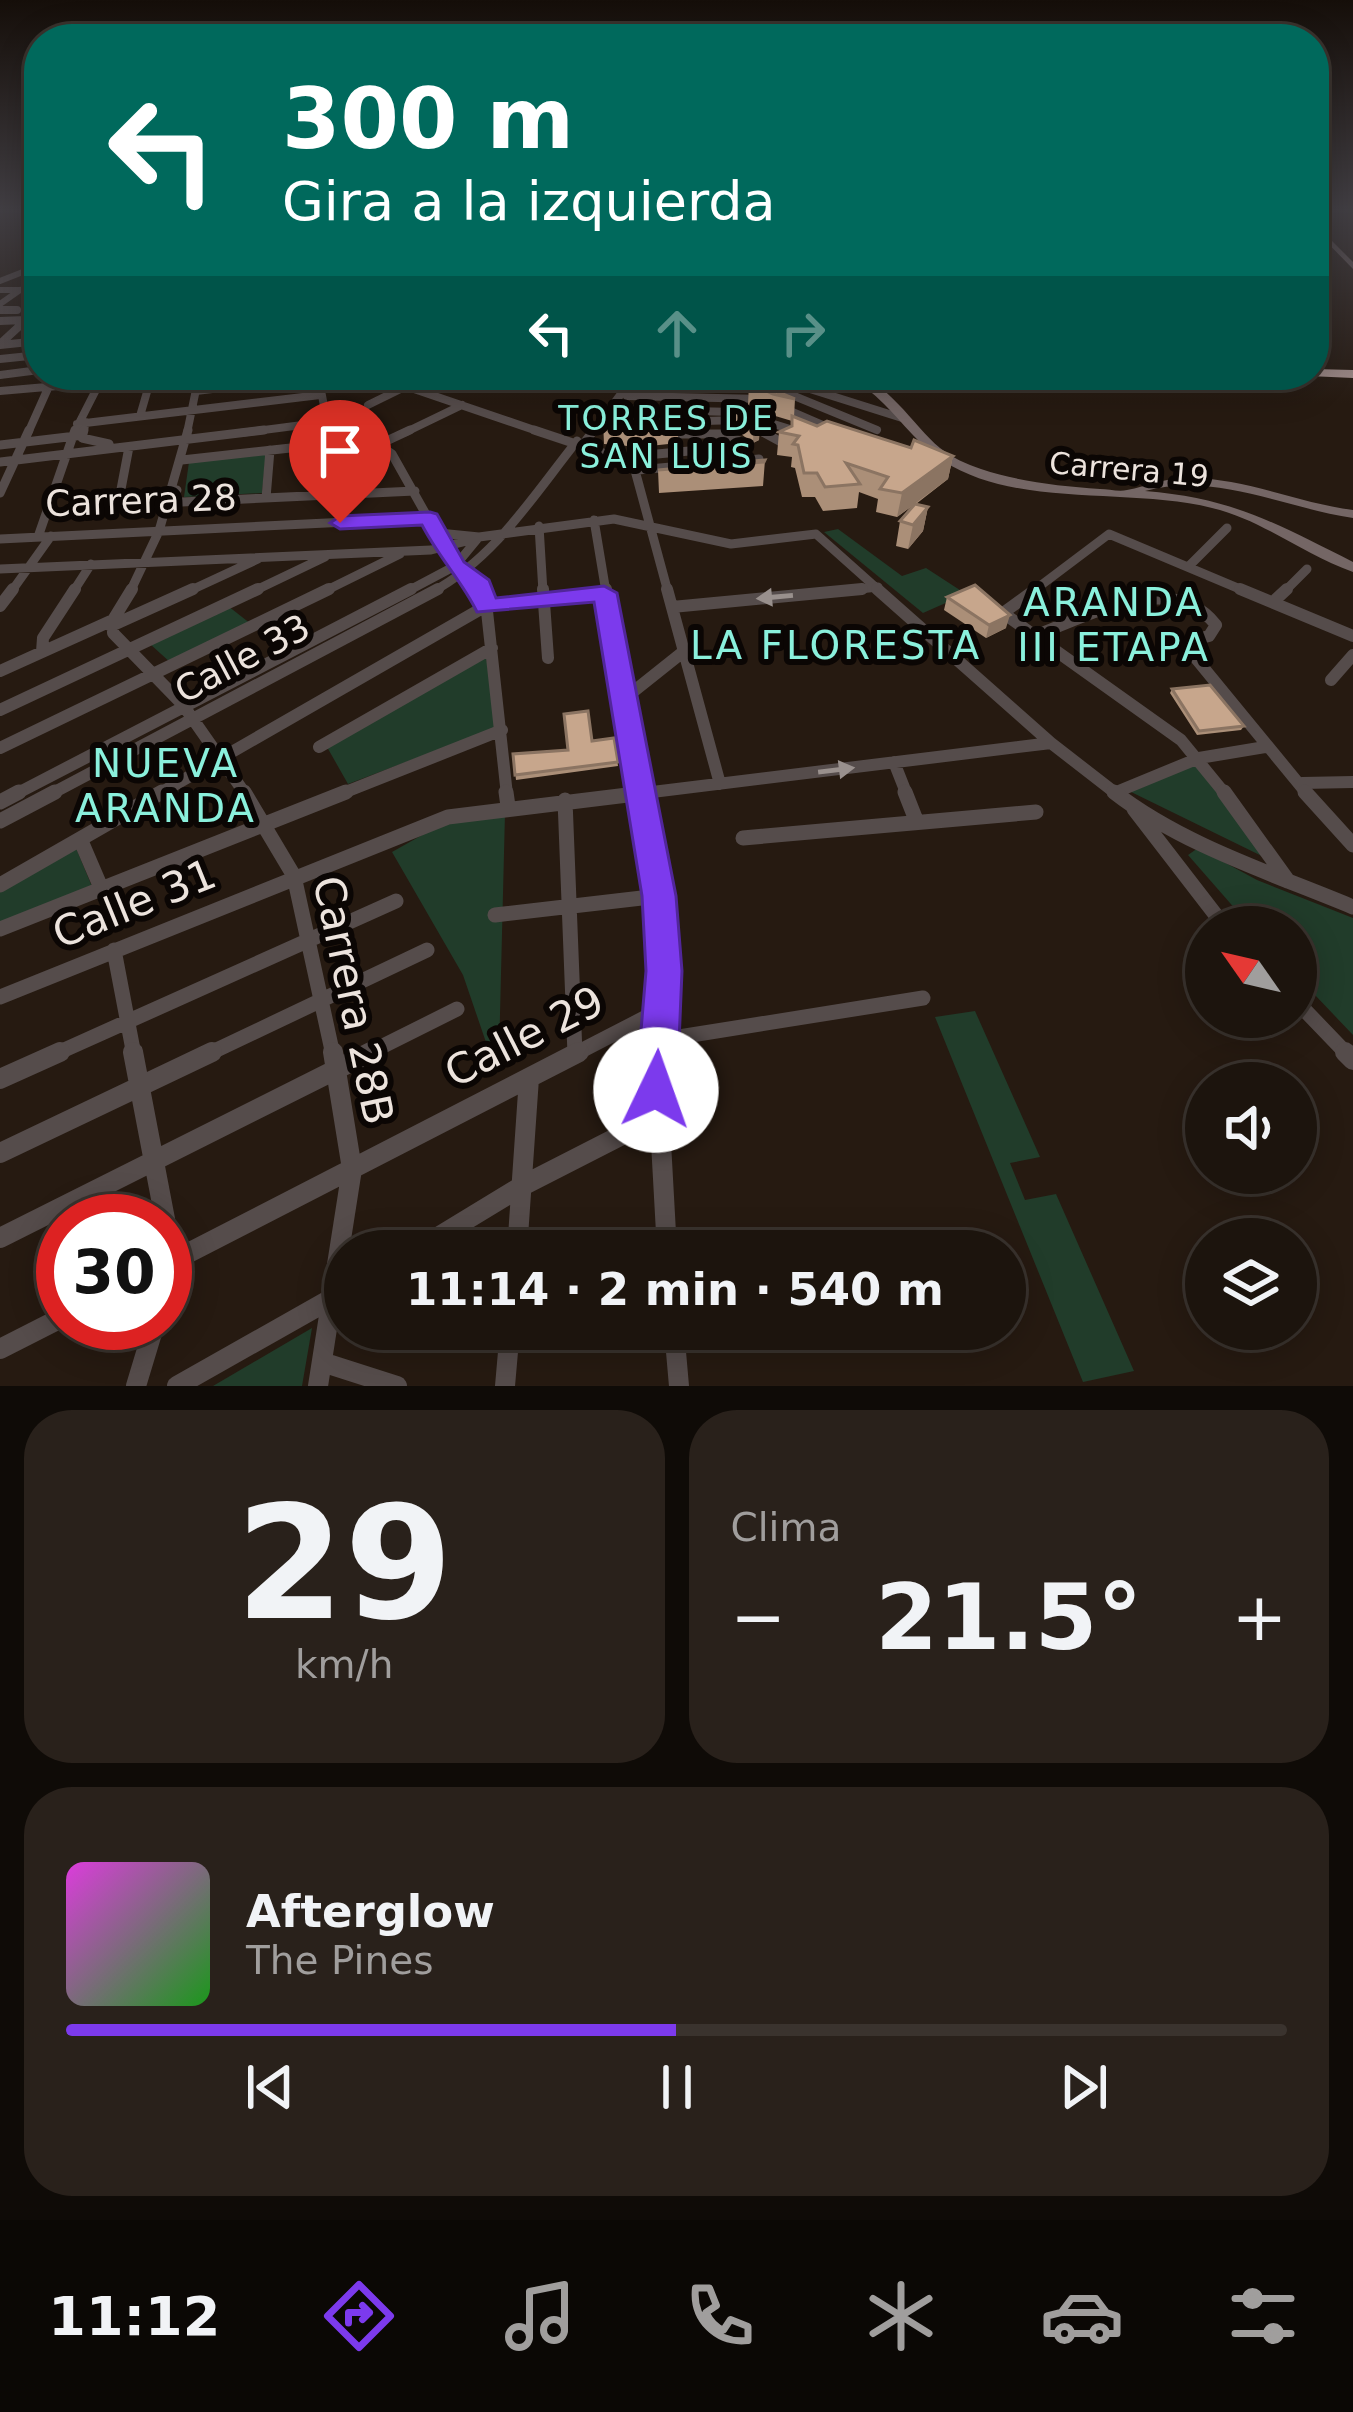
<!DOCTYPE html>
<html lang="es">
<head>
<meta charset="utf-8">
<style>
  body { margin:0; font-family:"DejaVu Sans",sans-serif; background:#29211b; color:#f1f3f6; height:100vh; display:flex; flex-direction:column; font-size:45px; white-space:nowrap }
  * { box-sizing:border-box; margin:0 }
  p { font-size:39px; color:#a09e9d }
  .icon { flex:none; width:66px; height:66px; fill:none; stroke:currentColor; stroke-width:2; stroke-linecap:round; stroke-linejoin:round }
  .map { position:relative; height:1386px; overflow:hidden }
  .side { display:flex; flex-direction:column; gap:24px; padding:24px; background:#0f0b07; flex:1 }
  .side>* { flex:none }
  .top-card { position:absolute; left:24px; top:24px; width:1305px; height:366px; border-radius:48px; box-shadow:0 6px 30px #0003,0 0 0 3px #3a332e; background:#00695c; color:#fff; overflow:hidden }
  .needle { width:78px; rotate:304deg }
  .tools { position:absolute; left:1185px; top:906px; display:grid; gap:24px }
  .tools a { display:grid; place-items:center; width:132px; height:132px; border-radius:50%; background:#1c140d; box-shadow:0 6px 30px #0003,0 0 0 3px #3a332e; font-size:60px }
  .speed { position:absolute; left:36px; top:1194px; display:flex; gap:24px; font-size:60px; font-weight:700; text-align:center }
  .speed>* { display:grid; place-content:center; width:156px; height:156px; border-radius:50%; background:#1c140d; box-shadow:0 6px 30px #0003,0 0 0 3px #3a332e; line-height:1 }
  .speed .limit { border:18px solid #d22; background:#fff; color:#111 }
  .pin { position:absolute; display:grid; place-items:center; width:102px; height:102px; color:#fff; margin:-123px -51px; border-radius:50% 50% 50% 0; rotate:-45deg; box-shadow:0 0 12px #0007 }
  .pin .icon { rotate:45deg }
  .me { position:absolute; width:132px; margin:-66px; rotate:3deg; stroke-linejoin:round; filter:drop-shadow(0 0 9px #0008) }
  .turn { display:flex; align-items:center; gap:42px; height:252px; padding:0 60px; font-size:54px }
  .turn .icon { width:156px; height:156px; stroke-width:2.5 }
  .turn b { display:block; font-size:84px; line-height:102px }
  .lanes { display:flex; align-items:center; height:114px; padding:0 60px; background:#0003; justify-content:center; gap:60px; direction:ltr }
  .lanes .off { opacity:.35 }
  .big { font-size:90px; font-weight:700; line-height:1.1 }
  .side .tile { flex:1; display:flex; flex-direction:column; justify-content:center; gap:18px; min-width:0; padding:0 42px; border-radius:48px; background:#29211b }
  .side .dial { align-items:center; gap:0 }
  .dial b { font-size:156px; line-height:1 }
  .song { display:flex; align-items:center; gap:36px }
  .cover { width:144px; height:144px; border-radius:18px; background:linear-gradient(135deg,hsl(300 70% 55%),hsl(120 70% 35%)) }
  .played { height:12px; border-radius:6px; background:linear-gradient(90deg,#7c3aed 50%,#3a332e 50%) }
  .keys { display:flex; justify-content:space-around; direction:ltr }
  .heat { display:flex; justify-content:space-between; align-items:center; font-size:66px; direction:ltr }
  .side .tiles { flex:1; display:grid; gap:24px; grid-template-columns:1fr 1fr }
  .tile:last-child { grid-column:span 2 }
  .trip { position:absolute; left:324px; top:1230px; width:702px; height:120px; border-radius:60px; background:#1c140d; box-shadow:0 6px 30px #0003,0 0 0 3px #3a332e; font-weight:700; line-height:120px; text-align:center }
  .tabs { display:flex; height:192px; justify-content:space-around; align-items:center; background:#0b0805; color:#a09e9d }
  .tabs .icon { width:84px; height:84px }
  .tabs .active { color:#7c3aed }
  .tabs b { font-size:54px; color:#f1f3f6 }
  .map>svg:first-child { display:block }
  .green { fill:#213c2a }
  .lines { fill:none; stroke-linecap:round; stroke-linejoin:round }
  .street-far5 { stroke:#554c4b; stroke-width:6 }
  .street-far4 { stroke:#554c4b; stroke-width:8 }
  .street-far3 { stroke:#554c4b; stroke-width:9 }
  .street-far2 { stroke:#554c4b; stroke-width:12 }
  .street-far1 { stroke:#554c4b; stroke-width:15 }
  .street { stroke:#554c4b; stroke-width:20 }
  .secondary { fill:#746665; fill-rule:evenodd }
  .highway { fill:#a28d8a; fill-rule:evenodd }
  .wall { fill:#ab8f78 }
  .shaded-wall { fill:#8b7462 }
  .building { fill:#c7a68c; stroke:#8b7462; stroke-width:3 }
  .oneway { fill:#99908d }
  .route { fill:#7c3aed; stroke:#51269a; stroke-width:3 }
  .labels { text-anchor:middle; stroke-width:12; stroke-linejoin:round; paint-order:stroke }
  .far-street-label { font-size:30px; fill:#ece3dd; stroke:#0b0604 }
  .far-neighbourhood-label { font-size:33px; letter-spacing:3px; fill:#8af0dc; stroke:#0b0604 }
  .street-label { font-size:36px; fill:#ece3dd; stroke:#0b0604 }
  .neighbourhood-label { font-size:39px; letter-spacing:3px; fill:#8af0dc; stroke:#0b0604 }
  .near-street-label { font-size:42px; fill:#ece3dd; stroke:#0b0604 }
</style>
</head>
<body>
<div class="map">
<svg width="1353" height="1386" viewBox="0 0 1353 1386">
  <rect width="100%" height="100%" fill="#261a11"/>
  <!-- green -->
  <path class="green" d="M266,452L262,493L184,497L189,462Z
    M838,529L902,576L926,568L966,594L923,613L824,532Z
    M228,606L251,624L171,663L150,644Z
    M486,655L496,728L348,784L327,747Z
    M1199,754L1284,867L1123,788Z
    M505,813L499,1055L490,1054L463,975L392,852L440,825Z
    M76,848L93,889L0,924V890Z
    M1198,848L1257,880L1353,918V1035L1296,975V927H1251L1188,855Z
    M975,1011L1040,1157L1010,1163L1025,1200L1056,1194L1134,1371L1083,1382L935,1017Z
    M312,1328L302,1386H213Z"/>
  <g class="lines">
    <!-- street-far5 -->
    <path class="street-far5" d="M0,281L38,266
      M0,290H39
      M0,304L20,290"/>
    <!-- street-far4 -->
    <path class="street-far4" d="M0,310H17
      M0,321L25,320
      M0,344L39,308
      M0,345L39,341
      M0,359L39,355
      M0,375L39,370
      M318,375L324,406L362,433
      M373,375L543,433
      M617,375L810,389L902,418
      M0,391L185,375
      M196,391L318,376
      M782,391L877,430
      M627,396L763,399
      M368,405L429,375
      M781,407L834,430
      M612,409L734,412L803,433
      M140,416L149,385
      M663,422L742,420L764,433
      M77,424L320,395
      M28,433L49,386
      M74,433L100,382
      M83,433L86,422
      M187,433L199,375
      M240,433L341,420
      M319,433L320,423
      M404,433L462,405
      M592,433L635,375"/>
    <!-- street-far3 -->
    <path class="street-far3" d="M84,430L82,438L109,444
      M357,430L392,454L455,566L483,592
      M534,430L633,463L668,592
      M759,430L783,443
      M796,430L804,433
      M358,433L363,493
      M665,434H723L744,443
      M584,443L594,430
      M380,444L410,430
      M0,445L76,436
      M129,447L118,505L415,491
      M625,457L732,447
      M182,460L318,445
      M0,462L264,430
      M638,470L759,459
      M0,493L29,430
      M130,496L177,490
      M316,496L320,430
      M266,498L270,450
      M594,520L606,592
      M539,526L543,592
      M439,533L479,537L614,519L731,544L816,534L881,592
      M38,537L75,430
      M0,539L430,518
      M1188,567L1227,528
      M0,569L431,550L471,540
      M11,592L51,536
      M73,592L91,564
      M130,592L159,531L188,430
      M187,592L258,559
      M252,592L325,557
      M323,592L400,554
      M406,592L455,566L479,537
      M432,592C495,558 533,496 577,441
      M831,592L878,587
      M1032,592L1109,534L1247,592
      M1284,592L1307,569"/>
    <!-- street-far2 -->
    <path class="street-far2" d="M480,589L485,593L507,795
      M543,589L548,658
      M606,589L642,795
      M667,589L720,784
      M877,589L1051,743L1118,795
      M1036,589L1003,613L1181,740L1226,795
      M1240,589L1353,636
      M1273,602L1287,589
      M0,606L13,589
      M672,607L862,589
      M113,620V633L183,705L246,795
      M113,620L132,589
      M111,626L193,589
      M1039,634C1092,614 1173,570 1216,625L1209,636L1189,641V650L1308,795
      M42,652L43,638L75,589
      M0,671L113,620
      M1331,680L1353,655
      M624,699L683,652
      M0,710L258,589
      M319,747L492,648
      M0,748L329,589
      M894,762L907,795
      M1302,783L1353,782
      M1114,793L1199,758L1265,747
      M14,795L411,589
      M49,795L438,589
      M157,795L486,606L604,593
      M338,795L502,730
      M628,795L1051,743"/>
    <!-- street-far1 -->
    <path class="street-far1" d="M244,792L294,876L333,1055
      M506,792L508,806
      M641,792L659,896L664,971L656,1055
      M905,792L916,820
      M1114,792C1182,845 1274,874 1353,907
      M1224,792L1288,881
      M1305,792L1353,845
      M565,800L575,1054
      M0,802L19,792
      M1134,809L1225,927
      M0,821L55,792
      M743,838L1036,812
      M81,841L102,890
      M0,885L162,792
      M495,915L659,896
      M0,929L346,792
      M114,950L134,1055
      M0,997L448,817L652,792
      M1296,1001L1348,1055
      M659,1036L679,1037L923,998
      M53,1055L396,901
      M206,1055L427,950
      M365,1055L457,1009
      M573,1055L662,1009"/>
    <!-- street -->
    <path class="street" d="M133,1052L173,1261L165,1287
      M656,1052L667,1251
      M1345,1052L1353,1060
      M0,1079L60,1052
      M0,1153L212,1052
      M0,1238L371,1052
      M425,1245L445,1251
      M415,1251L522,1186L657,1117
      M517,1251L529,1078
      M165,1265L579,1052
      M674,1329L679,1386
      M0,1349L63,1317
      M322,1362L397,1386
      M136,1386L155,1323
      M177,1386L345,1291
      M318,1386L352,1169L333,1052
      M505,1386L510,1329"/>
    <!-- secondary -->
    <path class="secondary" d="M1314,223L1353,262V269L1314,229Z
      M849,375C884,375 914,427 940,448C953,458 966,464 981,469C1020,482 1059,486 1100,489C1108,489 1119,492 1127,490C1148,486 1167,477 1190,478C1245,478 1298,503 1353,510V518C1285,508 1215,472 1145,491C1233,498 1277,524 1353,562V572C1304,555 1263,520 1212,508C1128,487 1019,509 943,461C920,446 903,423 884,404C873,393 861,384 849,375Z"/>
    <!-- highway -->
    <path class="highway" d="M1314,369L1353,370V378L1309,376L1314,375Z
      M1025,375L1141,378L1259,375L1253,379L1141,386L1031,379Z"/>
  </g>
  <!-- wall -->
  <path class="wall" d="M749,383L795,399L794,417L817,426L953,456L948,479L916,504L928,507L923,531L908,549L896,546L900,521L915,504L897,517L876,512L878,499L859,492L857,508L823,511L815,497H802L795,468L791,467L792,457L777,455L779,432L792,426V421L772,415L748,405Z
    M734,406L760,418L759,440L753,443L733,428Z
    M603,421H678V443L640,447L604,444Z
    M765,460L763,486L659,493L658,470Z
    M947,597L1006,628L986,638L944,610Z
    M1172,689L1244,726L1241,730L1197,735L1170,693Z
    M614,738L618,766L516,780L513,754L568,750L592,741Z"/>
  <!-- shaded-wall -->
  <path class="shaded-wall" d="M760,418L759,440L753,443L754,420Z
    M953,456L948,479L897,517L902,493Z
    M928,507L923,531L908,549L913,525Z
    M1010,615L1006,628L986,638L989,625Z"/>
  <!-- building -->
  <path class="building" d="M749,383H756L795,399L773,394Z
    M734,406H741L760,418L754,420Z
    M792,416L817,426L827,421L911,448L914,440L953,456L902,493L880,489L888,477L846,463L860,484L825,487L817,473H804L798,445L793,444L799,436L779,432L792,426Z
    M603,421H678L640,424Z
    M765,460L764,462L658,470Z
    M915,504L928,507L913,525L900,521Z
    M975,585L1010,615L989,625L947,597Z
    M1210,685L1244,726L1199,731L1172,689Z
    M588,711L592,741L614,738L618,762L515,775L513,754L568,750L564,714Z"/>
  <!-- one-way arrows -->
  <defs><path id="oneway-solid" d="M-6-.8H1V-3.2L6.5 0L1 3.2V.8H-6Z" transform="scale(3)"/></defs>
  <g class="oneway">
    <use href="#oneway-solid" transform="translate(775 597) rotate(175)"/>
    <use href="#oneway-solid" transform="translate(836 770) rotate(-7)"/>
  </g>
  <!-- sky -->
  <linearGradient id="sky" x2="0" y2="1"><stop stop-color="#150e09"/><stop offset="0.52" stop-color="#413e43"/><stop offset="1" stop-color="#413e43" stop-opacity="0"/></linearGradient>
  <rect width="1353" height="403" fill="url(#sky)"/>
  <!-- route -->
  <path class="route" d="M430,512L437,514L464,562L489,580L496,598L604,586L617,593L676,896L682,971L677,1090L671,1104L656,1109L642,1104L636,1090L646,971L642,896L594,602L477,612C462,581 439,558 422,525L340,529L330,523L340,516Z"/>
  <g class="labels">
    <!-- far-street labels -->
    <g class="far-street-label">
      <text transform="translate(1129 470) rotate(5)" y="10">Carrera 19</text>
    </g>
    <!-- far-neighbourhood labels -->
    <g class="far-neighbourhood-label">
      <text x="667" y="430">TORRES DE<tspan x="667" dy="38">SAN LUIS</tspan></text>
    </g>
    <!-- street labels -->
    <g class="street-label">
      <text transform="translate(141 500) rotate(-2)" y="13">Carrera 28</text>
      <text transform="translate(242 658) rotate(-28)" y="13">Calle 33</text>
    </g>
    <!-- neighbourhood labels -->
    <g class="neighbourhood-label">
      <text x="1114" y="616">ARANDA<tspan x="1114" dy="45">III ETAPA</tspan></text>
      <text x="836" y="659">LA FLORESTA</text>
      <text x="166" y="777">NUEVA<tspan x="166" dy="45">ARANDA</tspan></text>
    </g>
    <!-- near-street labels -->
    <g class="near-street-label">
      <text transform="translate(134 903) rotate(-22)" y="15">Calle 31</text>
      <text transform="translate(354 1000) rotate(78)" y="15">Carrera 28B</text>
      <text transform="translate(524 1036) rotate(-27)" y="15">Calle 29</text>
    </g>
  </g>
</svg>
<div class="tools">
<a><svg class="needle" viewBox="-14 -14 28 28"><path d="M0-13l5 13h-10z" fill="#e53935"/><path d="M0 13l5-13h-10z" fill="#a09e9d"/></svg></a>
<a><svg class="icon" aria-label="sound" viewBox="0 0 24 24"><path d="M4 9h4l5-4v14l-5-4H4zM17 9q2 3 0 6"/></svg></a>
<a><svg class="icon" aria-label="layers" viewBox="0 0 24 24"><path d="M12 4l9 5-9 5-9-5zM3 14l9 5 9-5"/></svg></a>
</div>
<div class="speed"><div class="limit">30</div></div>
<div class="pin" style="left:340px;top:523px;background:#d93025"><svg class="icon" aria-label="arrive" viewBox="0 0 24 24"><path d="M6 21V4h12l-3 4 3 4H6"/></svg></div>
<svg class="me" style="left:656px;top:1090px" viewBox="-20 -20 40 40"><circle r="19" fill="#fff"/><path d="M0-13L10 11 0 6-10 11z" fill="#7c3aed"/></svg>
<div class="trip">11:14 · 2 min · 540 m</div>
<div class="top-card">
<div class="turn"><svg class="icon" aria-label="left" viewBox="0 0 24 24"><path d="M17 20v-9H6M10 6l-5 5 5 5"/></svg><div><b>300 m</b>Gira a la izquierda</div></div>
<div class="lanes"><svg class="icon" aria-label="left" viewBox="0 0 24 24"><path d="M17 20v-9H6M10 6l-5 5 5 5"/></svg><svg class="icon off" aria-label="ahead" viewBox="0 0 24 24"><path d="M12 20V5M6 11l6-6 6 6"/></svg><svg class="icon off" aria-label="right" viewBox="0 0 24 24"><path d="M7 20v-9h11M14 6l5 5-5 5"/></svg></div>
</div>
</div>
<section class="side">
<div class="tiles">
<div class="tile dial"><b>29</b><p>km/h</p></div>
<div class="tile"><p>Clima</p>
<div class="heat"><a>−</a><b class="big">21.5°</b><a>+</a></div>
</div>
<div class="tile">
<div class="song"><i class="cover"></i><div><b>Afterglow</b><p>The Pines</p></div></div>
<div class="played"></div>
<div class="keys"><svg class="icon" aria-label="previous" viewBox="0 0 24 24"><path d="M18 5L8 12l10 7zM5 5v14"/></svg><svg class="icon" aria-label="pause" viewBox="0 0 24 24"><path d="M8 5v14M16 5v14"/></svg><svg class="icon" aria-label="next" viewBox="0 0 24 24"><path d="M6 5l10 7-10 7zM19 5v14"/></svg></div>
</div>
</div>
</section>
<nav class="tabs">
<b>11:12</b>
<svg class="icon active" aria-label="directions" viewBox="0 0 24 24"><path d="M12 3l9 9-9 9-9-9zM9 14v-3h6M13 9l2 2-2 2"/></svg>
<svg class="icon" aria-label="music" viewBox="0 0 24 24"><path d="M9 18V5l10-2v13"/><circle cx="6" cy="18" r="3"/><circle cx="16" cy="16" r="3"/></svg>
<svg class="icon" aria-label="phone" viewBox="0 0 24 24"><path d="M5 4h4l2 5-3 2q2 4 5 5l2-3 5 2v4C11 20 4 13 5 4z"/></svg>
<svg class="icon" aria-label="climate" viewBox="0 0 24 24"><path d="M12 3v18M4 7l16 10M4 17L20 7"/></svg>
<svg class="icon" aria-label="car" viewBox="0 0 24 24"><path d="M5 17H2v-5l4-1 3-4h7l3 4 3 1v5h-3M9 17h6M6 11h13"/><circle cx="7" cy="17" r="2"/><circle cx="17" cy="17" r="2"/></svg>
<svg class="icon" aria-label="filters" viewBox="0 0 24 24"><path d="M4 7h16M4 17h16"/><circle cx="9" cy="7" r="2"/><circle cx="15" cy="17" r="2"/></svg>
</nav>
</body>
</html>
